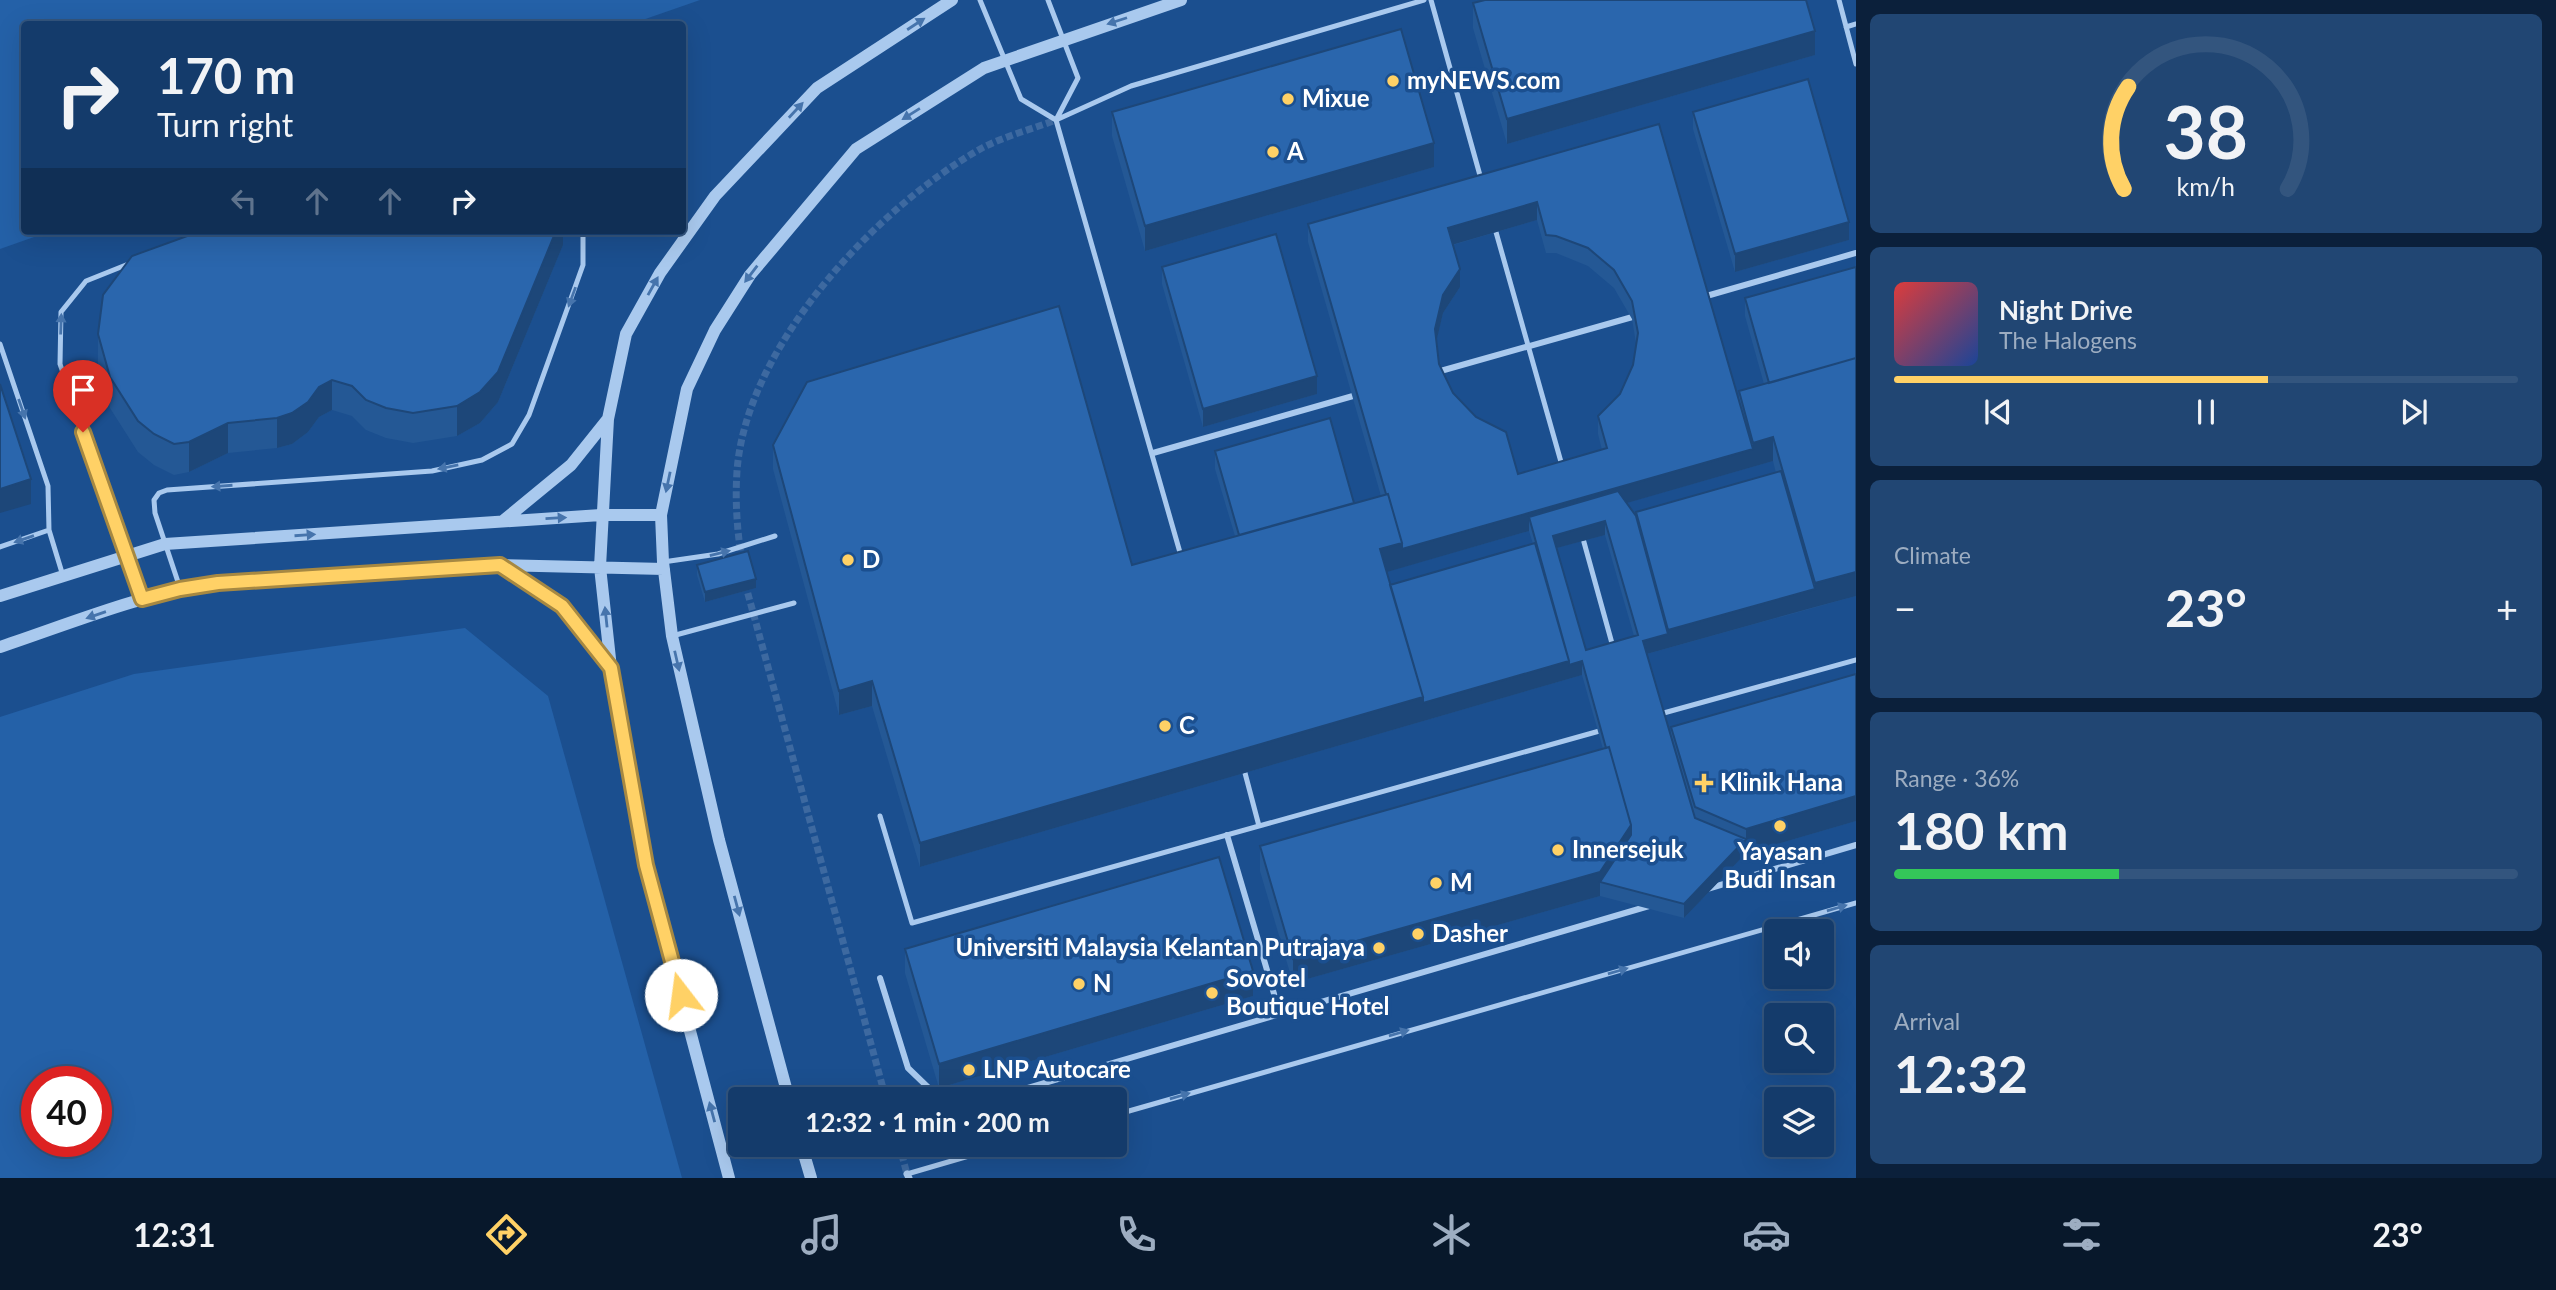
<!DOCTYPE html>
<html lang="en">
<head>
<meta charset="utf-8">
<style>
  body { margin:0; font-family:Lato,sans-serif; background:#214673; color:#f1f3f6; height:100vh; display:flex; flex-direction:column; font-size:26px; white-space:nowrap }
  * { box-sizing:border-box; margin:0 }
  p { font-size:23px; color:#9dadc1 }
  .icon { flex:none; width:38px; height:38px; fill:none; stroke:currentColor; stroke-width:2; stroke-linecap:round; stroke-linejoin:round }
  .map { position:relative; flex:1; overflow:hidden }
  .drawer { display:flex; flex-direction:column; gap:14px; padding:14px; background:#0b203b; width:700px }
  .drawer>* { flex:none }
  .hud { position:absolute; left:21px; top:21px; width:665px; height:214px; border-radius:7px; box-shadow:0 7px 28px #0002,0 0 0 2px #33557e; background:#143b6b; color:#f1f3f6; overflow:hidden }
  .controls { position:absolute; left:1764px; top:919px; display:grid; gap:14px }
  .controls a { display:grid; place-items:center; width:70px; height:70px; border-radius:7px; background:#143b6b; box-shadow:0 7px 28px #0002,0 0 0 2px #33557e; font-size:35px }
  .speed { position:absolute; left:21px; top:1066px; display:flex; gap:14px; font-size:35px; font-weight:700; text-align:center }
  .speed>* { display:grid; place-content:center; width:91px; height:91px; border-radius:50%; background:#143b6b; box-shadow:0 7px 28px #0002,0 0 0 2px #33557e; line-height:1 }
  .speed .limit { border:10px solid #d22; background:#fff; color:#111 }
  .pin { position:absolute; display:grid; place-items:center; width:60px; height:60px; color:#fff; margin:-72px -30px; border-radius:50% 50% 50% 0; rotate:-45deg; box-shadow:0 0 7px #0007 }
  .pin .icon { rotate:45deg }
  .me { position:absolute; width:77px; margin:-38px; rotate:345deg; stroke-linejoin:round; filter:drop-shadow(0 0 5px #0008) }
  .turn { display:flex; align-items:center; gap:24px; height:147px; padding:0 21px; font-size:32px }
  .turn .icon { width:91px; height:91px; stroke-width:2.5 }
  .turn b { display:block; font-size:49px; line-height:60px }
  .lanes { display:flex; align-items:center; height:66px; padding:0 21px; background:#0003; justify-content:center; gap:35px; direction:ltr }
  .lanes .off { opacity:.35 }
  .big { font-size:52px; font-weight:700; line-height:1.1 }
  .drawer .tile { flex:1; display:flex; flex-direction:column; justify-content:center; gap:10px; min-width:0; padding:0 24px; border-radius:10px; background:#214673 }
  .drawer .dial { align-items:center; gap:0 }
  .dial svg { height:182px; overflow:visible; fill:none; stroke:#33557e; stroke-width:7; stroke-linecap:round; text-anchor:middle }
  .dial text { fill:#f1f3f6; stroke:none }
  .song { display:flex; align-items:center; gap:21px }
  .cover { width:84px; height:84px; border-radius:10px; background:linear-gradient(135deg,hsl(0 70% 55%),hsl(220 70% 35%)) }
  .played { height:7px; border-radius:4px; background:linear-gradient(90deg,#ffd166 60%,#33557e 60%) }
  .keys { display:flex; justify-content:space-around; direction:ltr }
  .heat { display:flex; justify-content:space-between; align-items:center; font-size:38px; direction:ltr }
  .charge { height:10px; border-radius:5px; background:linear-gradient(90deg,#34c759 36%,#33557e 0) }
  .trip { position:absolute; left:728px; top:1087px; width:399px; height:70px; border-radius:7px; background:#143b6b; box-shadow:0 7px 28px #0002,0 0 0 2px #33557e; font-weight:700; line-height:70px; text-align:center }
  .tab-bar { display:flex; height:112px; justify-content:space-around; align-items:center; background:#08182b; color:#9dadc1 }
  .tab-bar .icon { width:49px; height:49px }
  .tab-bar .on { color:#ffd166 }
  .tab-bar b { font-size:32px; color:#f1f3f6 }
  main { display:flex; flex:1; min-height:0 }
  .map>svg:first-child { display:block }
  .green { fill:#2461a8; fill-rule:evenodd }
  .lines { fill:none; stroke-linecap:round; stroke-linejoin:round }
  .minor-tunnel { stroke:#3d69a0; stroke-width:7; stroke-dasharray:7 3.5; stroke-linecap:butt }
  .service { stroke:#a9c9ee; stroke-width:5 }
  .pedestrian { stroke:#a9c9ee; stroke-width:6 }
  .minor { stroke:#a9c9ee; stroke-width:7 }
  .tertiary { stroke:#a9c9ee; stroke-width:12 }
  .wall { fill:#245895; fill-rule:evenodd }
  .shaded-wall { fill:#1d4779 }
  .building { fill:#2a66ad; stroke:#1d4779; stroke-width:2; fill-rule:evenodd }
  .oneway { fill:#4674ac }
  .route-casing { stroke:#a68842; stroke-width:18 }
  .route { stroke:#ffd166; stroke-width:12 }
  .poi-dot { fill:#ffd166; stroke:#1b4f8f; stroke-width:2.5 }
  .labels { text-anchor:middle; stroke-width:7; stroke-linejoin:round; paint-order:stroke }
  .poi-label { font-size:24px; font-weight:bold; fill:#fff; stroke:#1b4f8f; text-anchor:start }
</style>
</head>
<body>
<main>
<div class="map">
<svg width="1856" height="1178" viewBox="0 0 1856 1178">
  <rect width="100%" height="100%" fill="#1b4f8f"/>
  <!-- green -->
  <path class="green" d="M0,0H700L631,24H24V231H51L0,249Z
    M465,628L548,696L682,1178H0V717L134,674ZM37,1082H96V1141H37Z"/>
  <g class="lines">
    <!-- minor-tunnel -->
    <path class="minor-tunnel" d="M742,561C737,531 735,501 737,471C746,346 877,207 982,148C1005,136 1032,129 1056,120
      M745,583L886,1099
      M899,1144L907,1174"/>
    <!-- service -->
    <path class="service" d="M980,0L1021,99L1056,120L1181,556
      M1048,0L1078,78L1056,120
      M1431,0L1481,179
      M1839,0L1856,64
      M1846,27L1856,24
      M1056,120L1131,86L1424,0
      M1494,225L1563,469
      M131,263L86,281L61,312L60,364L141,599
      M0,344L48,486L49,530L63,576
      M1582,535L1613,647
      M0,547L49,530
      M663,562L718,554L775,536
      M180,588L155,513L154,500L159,493L167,490L432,471L482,460L512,444L529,415L583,265V231
      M672,636L794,603
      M1660,714L1856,660
      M1245,773L1259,826
      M880,816L912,923L1603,730
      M1115,1115L1856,903
      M907,1174L1010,1144"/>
    <!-- pedestrian -->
    <path class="pedestrian" d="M1703,297L1856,253
      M1437,372L1636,316
      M1153,453L1360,394
      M1227,835L1280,1014
      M1707,889L1856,845
      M880,978L908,1068L935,1094L948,1099
      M990,1099L1649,906"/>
    <!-- minor -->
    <path class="minor" d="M907,1174L909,1178"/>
    <!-- tertiary -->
    <path class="tertiary" d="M503,521L571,465L607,420
      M500,565L562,606L611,668
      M0,596L165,544L601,515H661
      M0,647C72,623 143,593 218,583L500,565L664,569
      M789,1099L719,840L672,636L663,562L661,515L687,389L715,330L750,275L856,149L984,68L1181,0
      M801,1144L811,1178
      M729,1178L646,865L611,668L600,567L608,419L626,334L660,273L715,196L817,88L952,0"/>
  </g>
  <!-- wall -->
  <path class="wall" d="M1473,3L1815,55L1507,144L1473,28Z
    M1112,112L1434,167L1145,251L1112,136Z
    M1693,112L1849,240L1735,272L1693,129Z
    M1659,124L1739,399V391L1764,384L1745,316V298L1856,596L1647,654L1671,737V727L1856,674V821L1746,853L1684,918L1600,896L1293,983L1260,871V846L1603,749L1582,675L920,867L872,706L839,715L773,469V445L1132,565L1235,536L1215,469V451L1354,503L1381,496L1308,242V224ZM1537,220L1546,253H1556L1588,266L1614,288L1632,319L1636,343L1633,365L1620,394L1598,416V434L1602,450L1518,474L1453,393L1439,364L1436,341L1443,313L1460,287L1453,245ZM1773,461L1776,473L1636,512V516L1626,503ZM1529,531L1533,544L1390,585L1386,572ZM1605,535L1634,636L1586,650L1556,548Z
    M563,231V245L498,402L480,423L457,436L413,443L386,438L366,430L352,416L332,410L319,417L308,432L292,444L277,448L228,453L189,472L174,475L154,465L138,452L110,408L98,364V334Z
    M1162,267L1317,394L1203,427L1162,284Z
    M697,565L756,588L705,602L697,575Z
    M905,949L1253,996L939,1088L905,973Z"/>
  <!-- shaded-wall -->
  <path class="shaded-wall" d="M1815,31V55L1507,144V119Z
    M1434,143V167L1145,251V226Z
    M1537,202V220L1448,246V228Z
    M1849,222V240L1735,272V254Z
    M556,231H563V245L498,402L480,423L457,436V406Z
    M1460,269V287L1443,313L1435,347V329L1443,295Z
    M1317,376V394L1203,427V409Z
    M332,380V410L319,417L308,432L292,444L277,448V418L319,387Z
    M228,423V453L189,472V442Z
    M1773,437V461L1533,530L1529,517V531L1380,574V549L1753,449V443Z
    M31,479V504L0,513V489Z
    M1605,521V535L1553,549V536Z
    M1856,572V596L1815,607V583Z
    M756,579V588L705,602V592Z
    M1815,589V607L1643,655V641L1668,634V630Z
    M1569,661H1582V675L920,867V843L1423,697Z
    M872,681V706L839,715V691Z
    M1856,796V821L1746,853L1684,918V904L1746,839V829Z
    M1631,825V849L1600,882V896L1293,983V959Z
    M1253,971V996L939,1088V1064Z"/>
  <!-- building -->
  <path class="building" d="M1485,0H1806L1815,31L1507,119L1473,3Z
    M1401,29L1434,143L1145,226L1112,112Z
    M1808,79L1849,222L1735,254L1693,112Z
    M1659,124L1753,449L1402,549V543L1388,494H1386L1308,224ZM1537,202L1546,235L1556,236L1588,248L1614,270L1632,301L1638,333L1633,365L1620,394L1598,416L1607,448L1518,474L1506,432L1476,417L1453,393L1439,364L1435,329L1443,295L1460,269L1448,228Z
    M201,231H556L498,372L480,392L457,406L413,413L386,408L366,400L352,386L332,380L319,387L308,402L292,413L277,418L228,423L189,442L174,444L154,434L138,421L110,377L98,334L103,295L132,256Z
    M1276,234L1317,376L1203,409L1162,267Z
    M1856,267V358L1769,383L1745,298Z
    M1059,306L1132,565L1388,494L1402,543L1380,549L1423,697L920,843L872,681L839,691L773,445L807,382Z
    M1856,358V572L1815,583L1773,437L1753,443L1739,391Z
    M0,384L31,479L0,489Z
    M1330,418L1354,503L1239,535L1215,451Z
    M1781,471L1815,589L1668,630L1636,512Z
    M1618,491L1636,516L1668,634L1643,641L1695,818L1746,839L1684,904L1600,882L1631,835V825L1609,747L1606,748L1582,661L1569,665V661L1529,517ZM1605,521L1638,635L1586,650L1553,536Z
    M1535,543L1569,661L1423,703V697L1390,585Z
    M748,551L756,579L705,592L697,565Z
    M1856,674V796L1746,829L1695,807L1671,727Z
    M1609,747L1631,825L1600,872L1293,959L1260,846Z
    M1219,857L1253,971L939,1064L905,949Z"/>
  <!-- one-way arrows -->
  <defs><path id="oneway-solid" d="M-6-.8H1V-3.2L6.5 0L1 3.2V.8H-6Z" transform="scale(1.75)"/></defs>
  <g class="oneway">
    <use href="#oneway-solid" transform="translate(1117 21) rotate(162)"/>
    <use href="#oneway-solid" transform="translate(916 24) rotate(-33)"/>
    <use href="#oneway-solid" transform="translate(796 110) rotate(-47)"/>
    <use href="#oneway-solid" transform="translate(911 114) rotate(148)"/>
    <use href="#oneway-solid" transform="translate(751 274) rotate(127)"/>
    <use href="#oneway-solid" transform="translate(653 286) rotate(-61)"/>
    <use href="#oneway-solid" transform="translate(572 297) rotate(110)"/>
    <use href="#oneway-solid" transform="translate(61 324) rotate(-88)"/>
    <use href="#oneway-solid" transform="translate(22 409) rotate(71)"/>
    <use href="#oneway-solid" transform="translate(448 467) rotate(169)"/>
    <use href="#oneway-solid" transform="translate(668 482) rotate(102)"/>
    <use href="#oneway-solid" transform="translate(222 486) rotate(176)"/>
    <use href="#oneway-solid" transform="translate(556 518) rotate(-3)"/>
    <use href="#oneway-solid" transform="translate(305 535) rotate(-4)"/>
    <use href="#oneway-solid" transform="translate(24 539) rotate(161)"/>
    <use href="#oneway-solid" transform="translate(720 553) rotate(-14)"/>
    <use href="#oneway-solid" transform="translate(96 615) rotate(161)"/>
    <use href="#oneway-solid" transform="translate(606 617) rotate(-96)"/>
    <use href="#oneway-solid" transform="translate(677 661) rotate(77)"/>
    <use href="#oneway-solid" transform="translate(737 906) rotate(75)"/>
    <use href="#oneway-solid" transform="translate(1837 908) rotate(-16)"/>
    <use href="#oneway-solid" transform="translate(1618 971) rotate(-16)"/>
    <use href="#oneway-solid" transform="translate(1399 1033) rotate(-16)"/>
    <use href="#oneway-solid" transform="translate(1180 1096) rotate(-16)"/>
    <use href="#oneway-solid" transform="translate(712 1112) rotate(-105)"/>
  </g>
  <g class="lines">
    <defs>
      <path id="route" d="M83,432L142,599L180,589L218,583L500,565L562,606L611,668L646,865L681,995"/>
    </defs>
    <!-- route casing -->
    <use href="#route" class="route-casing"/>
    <!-- route -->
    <use href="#route" class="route"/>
  </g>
  <!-- markers -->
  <g class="poi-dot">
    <circle cx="1393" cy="81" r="7"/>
    <circle cx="1288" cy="99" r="7"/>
    <circle cx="1273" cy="152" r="7"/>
    <circle cx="848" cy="560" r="7"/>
    <circle cx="1165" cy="726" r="7"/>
    <path d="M1700.5 772.5h7v7h7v7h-7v7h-7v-7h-7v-7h7z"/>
    <circle cx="1780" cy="826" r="7"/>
    <circle cx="1558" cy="850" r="7"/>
    <circle cx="1436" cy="883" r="7"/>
    <circle cx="1418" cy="934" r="7"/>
    <circle cx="1379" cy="948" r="7"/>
    <circle cx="1079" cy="984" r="7"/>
    <circle cx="1212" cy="993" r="7"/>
    <circle cx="969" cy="1070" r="7"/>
  </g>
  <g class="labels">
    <!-- poi labels -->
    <g class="poi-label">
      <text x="1407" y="89">myNEWS.com</text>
      <text x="1302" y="107">Mixue</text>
      <text x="1287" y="160">A</text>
      <text x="862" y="568">D</text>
      <text x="1179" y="734">C</text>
      <text x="1720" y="791">Klinik Hana</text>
      <text x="1572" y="858">Innersejuk</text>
      <text x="1780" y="860" text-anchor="middle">Yayasan<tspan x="1780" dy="28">Budi Insan</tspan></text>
      <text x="1450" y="891">M</text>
      <text x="1432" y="942">Dasher</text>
      <text x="1365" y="956" text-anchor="end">Universiti Malaysia Kelantan Putrajaya</text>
      <text x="1226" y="987">Sovotel<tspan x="1226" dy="28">Boutique Hotel</tspan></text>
      <text x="1093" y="992">N</text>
      <text x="983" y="1078">LNP Autocare</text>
    </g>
  </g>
</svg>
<div class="controls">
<a><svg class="icon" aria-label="sound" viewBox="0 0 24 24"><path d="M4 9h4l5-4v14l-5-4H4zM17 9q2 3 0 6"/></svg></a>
<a><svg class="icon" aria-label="search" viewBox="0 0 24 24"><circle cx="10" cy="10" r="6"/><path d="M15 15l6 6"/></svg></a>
<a><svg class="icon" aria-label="layers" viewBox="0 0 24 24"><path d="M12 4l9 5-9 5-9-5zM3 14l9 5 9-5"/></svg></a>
</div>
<div class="speed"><div class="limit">40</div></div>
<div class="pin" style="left:83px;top:432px;background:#d93025"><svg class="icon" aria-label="arrive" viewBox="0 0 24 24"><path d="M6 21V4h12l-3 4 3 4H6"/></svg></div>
<svg class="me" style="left:681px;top:995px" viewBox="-20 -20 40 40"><circle r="19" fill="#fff"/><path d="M0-13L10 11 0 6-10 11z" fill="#ffd166"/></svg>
<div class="trip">12:32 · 1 min · 200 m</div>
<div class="hud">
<div class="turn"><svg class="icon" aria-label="right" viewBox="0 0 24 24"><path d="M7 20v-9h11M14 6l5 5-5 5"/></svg><div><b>170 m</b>Turn right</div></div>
<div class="lanes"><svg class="icon off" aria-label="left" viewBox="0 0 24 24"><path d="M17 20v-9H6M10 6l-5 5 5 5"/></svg><svg class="icon off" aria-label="ahead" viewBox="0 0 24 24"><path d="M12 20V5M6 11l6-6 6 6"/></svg><svg class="icon off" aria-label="ahead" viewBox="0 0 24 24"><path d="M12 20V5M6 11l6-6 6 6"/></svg><svg class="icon" aria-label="right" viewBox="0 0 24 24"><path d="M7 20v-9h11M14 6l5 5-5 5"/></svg></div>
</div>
</div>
<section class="drawer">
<div class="tile dial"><svg viewBox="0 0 100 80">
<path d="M14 69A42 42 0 1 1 86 69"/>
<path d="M14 69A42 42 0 0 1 16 24" stroke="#ffd166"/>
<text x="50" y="56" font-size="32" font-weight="700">38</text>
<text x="50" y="72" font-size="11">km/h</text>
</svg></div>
<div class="tile">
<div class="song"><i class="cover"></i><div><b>Night Drive</b><p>The Halogens</p></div></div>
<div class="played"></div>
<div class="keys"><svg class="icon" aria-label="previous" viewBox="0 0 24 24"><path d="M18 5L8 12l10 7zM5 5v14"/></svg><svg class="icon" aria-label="pause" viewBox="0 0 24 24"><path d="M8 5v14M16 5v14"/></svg><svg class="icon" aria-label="next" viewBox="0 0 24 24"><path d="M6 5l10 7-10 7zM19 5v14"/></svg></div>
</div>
<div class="tile"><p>Climate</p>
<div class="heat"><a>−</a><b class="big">23°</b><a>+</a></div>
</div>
<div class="tile"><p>Range · 36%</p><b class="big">180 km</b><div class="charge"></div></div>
<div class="tile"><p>Arrival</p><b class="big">12:32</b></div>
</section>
</main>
<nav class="tab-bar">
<b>12:31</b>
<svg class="icon on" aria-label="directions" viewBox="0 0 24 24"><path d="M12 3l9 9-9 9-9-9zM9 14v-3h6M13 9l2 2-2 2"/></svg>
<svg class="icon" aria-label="music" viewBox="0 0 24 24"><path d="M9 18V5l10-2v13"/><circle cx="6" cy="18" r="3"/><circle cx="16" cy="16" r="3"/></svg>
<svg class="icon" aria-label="phone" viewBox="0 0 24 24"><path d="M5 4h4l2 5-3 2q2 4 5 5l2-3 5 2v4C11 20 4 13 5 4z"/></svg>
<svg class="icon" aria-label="climate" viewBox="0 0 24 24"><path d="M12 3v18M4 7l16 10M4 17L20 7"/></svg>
<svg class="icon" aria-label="car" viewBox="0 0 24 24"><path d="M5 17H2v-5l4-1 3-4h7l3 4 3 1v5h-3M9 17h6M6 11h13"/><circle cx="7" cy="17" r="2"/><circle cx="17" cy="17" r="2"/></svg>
<svg class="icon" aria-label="filters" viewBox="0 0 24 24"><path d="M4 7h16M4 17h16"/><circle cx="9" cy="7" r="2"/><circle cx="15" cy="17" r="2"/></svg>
<b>23°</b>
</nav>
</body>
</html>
